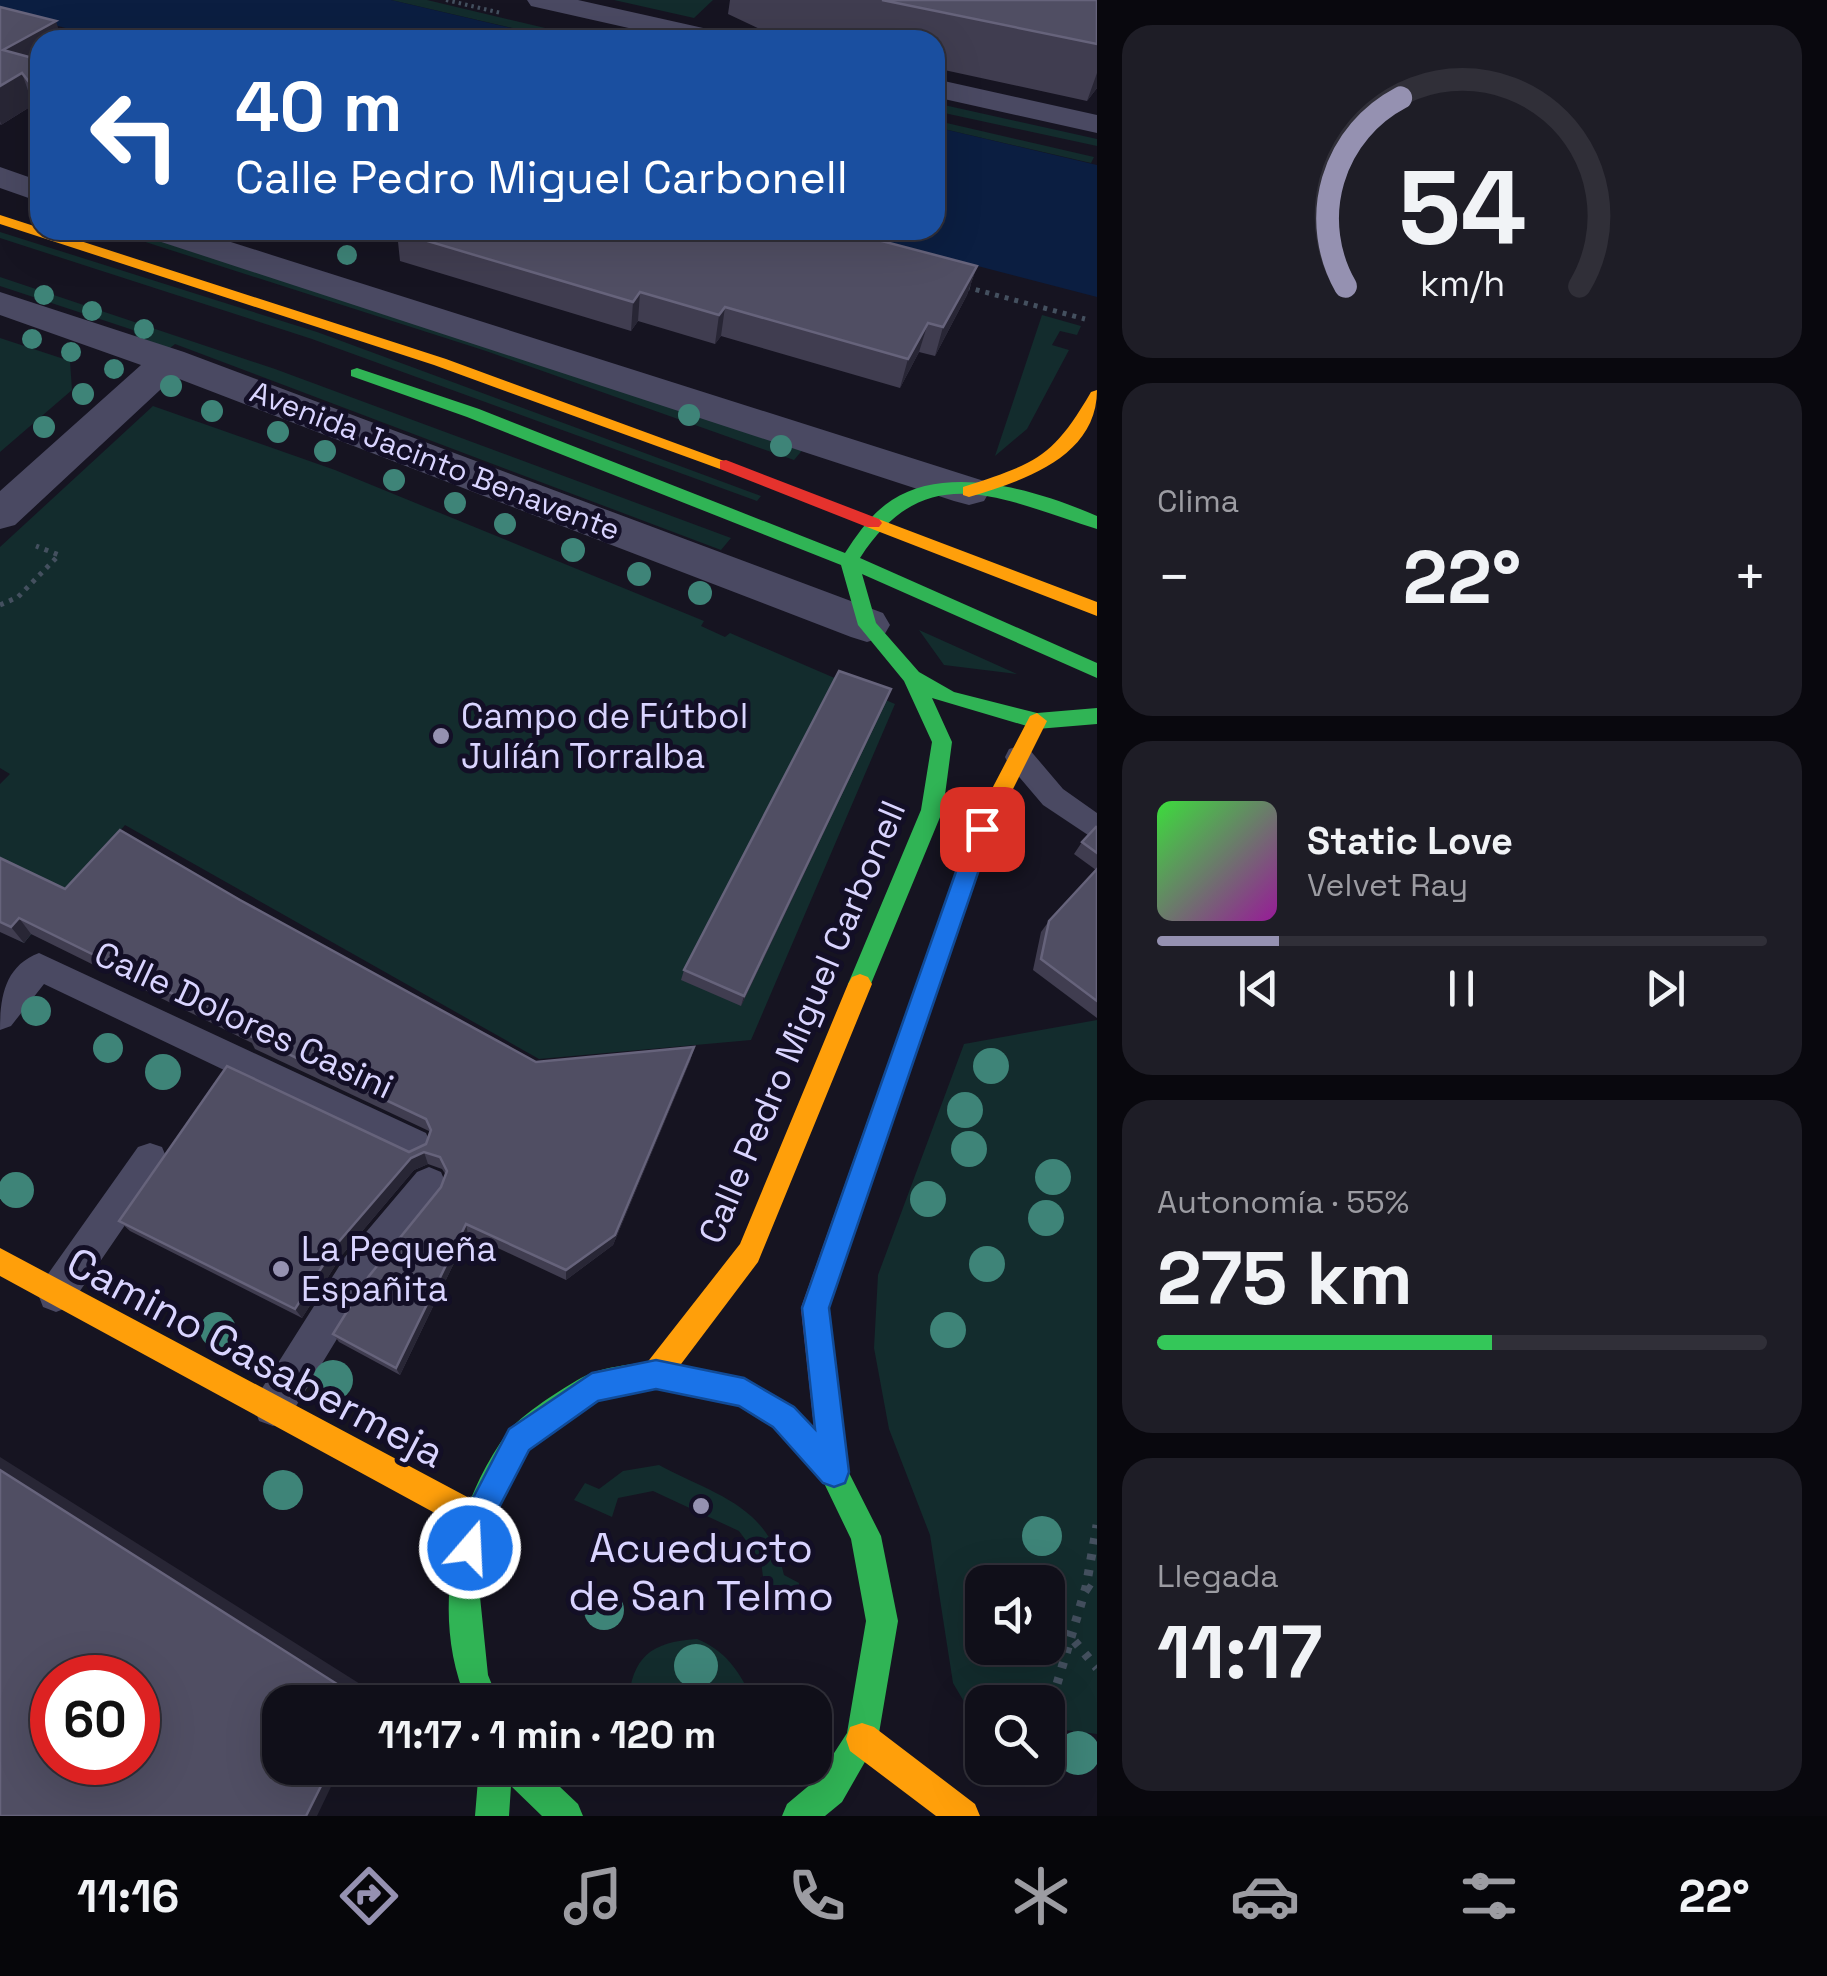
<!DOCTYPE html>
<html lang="es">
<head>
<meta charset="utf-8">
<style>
  body { margin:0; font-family:"Space Grotesk",sans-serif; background:#1e1d26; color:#f1f3f6; height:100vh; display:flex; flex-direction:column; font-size:38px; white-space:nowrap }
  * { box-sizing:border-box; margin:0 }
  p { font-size:32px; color:#9c9ca2 }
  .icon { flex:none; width:55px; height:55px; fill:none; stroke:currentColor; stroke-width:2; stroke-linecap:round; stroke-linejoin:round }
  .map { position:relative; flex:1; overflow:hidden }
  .drawer { display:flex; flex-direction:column; gap:25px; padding:25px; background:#09080e; width:730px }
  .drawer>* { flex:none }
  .top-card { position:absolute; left:30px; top:30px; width:915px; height:210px; border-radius:30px; box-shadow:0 10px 40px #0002,0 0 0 2px #302f38; background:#1a4fa0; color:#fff; overflow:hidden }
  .tools { position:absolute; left:965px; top:1565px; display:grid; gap:20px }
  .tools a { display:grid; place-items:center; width:100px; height:100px; border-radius:20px; background:#100f19; box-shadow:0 10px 40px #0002,0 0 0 2px #302f38; font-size:50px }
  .speed { position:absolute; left:30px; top:1655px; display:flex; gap:20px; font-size:50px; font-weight:700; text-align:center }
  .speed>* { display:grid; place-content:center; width:130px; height:130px; border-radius:50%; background:#100f19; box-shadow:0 10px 40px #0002,0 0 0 2px #302f38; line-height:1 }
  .speed .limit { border:15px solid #d22; background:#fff; color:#111 }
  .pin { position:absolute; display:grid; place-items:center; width:85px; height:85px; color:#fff; margin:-42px; border-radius:20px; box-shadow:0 5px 15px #0006 }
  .me { position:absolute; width:110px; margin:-55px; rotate:19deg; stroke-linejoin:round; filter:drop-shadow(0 0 8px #0008) }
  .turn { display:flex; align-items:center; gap:35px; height:210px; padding:0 40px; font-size:45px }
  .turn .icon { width:130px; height:130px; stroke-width:2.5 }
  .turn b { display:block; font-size:70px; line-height:85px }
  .big { font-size:75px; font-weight:700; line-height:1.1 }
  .drawer .widget { flex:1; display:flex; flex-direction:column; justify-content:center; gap:15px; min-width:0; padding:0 35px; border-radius:30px; background:#1e1d26 }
  .drawer .dial { align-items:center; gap:0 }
  .dial svg { height:260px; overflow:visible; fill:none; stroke:#302f38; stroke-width:7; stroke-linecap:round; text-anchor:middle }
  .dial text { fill:#f1f3f6; stroke:none }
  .song { display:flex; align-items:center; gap:30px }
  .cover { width:120px; height:120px; border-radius:15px; background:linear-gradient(135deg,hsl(120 70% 55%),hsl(300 70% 35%)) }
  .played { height:10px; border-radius:5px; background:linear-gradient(90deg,#9591b1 20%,#302f38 20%) }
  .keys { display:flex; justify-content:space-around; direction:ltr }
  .heat { display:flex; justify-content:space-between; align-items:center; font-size:55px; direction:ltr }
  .charge { height:15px; border-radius:8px; background:linear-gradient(90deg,#34c759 55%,#302f38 0) }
  .trip { position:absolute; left:262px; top:1685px; width:570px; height:100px; border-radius:30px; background:#100f19; box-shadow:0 10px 40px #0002,0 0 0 2px #302f38; font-weight:700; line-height:100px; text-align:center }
  .dock { display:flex; height:160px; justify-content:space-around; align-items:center; background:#06060a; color:#9c9ca2 }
  .dock .icon { width:70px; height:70px }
  .dock .current { color:#9591b1 }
  .dock b { font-size:45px; color:#f1f3f6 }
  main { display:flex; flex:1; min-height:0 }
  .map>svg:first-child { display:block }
  .green { fill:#132c2d; fill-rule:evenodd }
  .water { fill:#0b1e41 }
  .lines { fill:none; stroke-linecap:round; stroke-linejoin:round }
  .path-far2 { stroke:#44505f; stroke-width:4; stroke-dasharray:2.5 4; stroke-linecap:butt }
  .path-far1 { stroke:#44505f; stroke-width:5; stroke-dasharray:4 6; stroke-linecap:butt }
  .path { stroke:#44505f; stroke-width:9; stroke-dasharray:6 10; stroke-linecap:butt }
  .lane { fill:#4a4962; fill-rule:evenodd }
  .street { fill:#4a4962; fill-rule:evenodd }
  .fast { fill:#30b455; fill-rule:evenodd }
  .slow { fill:#ff9f0a; fill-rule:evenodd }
  .jam { fill:#e5322d; fill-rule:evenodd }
  .tree { fill:#3e8478 }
  .wall { fill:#403d50 }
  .shaded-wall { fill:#282635 }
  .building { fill:#504e63; stroke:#66637b; stroke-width:2.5; fill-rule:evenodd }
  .route { fill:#1a73e8; stroke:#114b97; stroke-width:2.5 }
  .poi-dot { fill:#9591b1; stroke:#130f26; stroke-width:4 }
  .labels { text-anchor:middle; stroke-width:10; stroke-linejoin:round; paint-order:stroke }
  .far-street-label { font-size:30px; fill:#d9d4ff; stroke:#130f26 }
  .poi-label { font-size:35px; fill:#d9d4ff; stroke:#130f26; text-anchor:start }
  .street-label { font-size:35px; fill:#d9d4ff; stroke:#130f26 }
  .near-street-label { font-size:42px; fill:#d9d4ff; stroke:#130f26 }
  .near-poi-label { font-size:42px; fill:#d9d4ff; stroke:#130f26 }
</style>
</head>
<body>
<main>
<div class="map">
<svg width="1097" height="1816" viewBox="0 0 1097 1816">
  <rect width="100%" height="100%" fill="#161421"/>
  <!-- green -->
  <path class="green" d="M391,0H427L558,31L556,38Z
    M614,0H713L694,18Z
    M935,103L1097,139V146L935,111Z
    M935,120L938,121L1094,157L1091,163L935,127Z
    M108,230H136L805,447L794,460L486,351Z
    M0,232L317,332L761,496L757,501L312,339L0,238Z
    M0,277L275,369L731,538L721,550L175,344L165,352L137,339L133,330L0,286Z
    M1042,315L1081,326L1077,335L1060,331L1052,345L1069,350L1027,429L995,456Z
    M0,338L70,361L72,390L0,452Z
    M153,406L335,470L704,621L701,626L725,637L730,633L895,704L751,1040L539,1059L125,825L24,943L0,931V784L10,774L0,768V547Z
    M919,630L1017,674L944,665Z
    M1097,1020V1734L1048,1728V1702H982V1722H976L953,1683L930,1535L889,1429L874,1348L878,1275L964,1044ZM1048,1582V1648H982V1582Z
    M659,1465C717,1496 768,1505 784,1575L799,1583L798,1604L764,1585L761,1561L739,1531L653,1491L618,1498L612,1517L574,1500L585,1483L599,1489L623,1471Z
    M697,1639C726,1651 737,1669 752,1697L741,1702H628C633,1657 650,1642 697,1639Z"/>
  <!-- water -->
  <path class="water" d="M0,0H391L562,40H112L0,11Z
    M935,127L1097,165V297L839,230H935Z"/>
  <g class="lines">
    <!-- path-far2 -->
    <path class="path-far2" d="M446,0L501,13
      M966,287L971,288"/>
    <!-- path-far1 -->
    <path class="path-far1" d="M966,287L1085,319
      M0,605L18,597L59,555L36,546"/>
    <!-- path -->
    <path class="path" d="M1086,1587L1097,1594
      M1048,1624L1071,1637L1097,1668
      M1048,1714L1086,1587L1097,1525"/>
    <!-- lane -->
    <path class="lane" d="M1019,746L1029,749L1063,789L1097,813V841L1043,805L1009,765L1005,757L1009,749Z
      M39,953L426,1133L431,1144L426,1155L414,1160L402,1155L44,984L11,1026L0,1030C0,999 4,966 39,953Z
      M150,1143L162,1147L167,1159L162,1171L69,1307L56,1312L43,1307L38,1294L43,1281L138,1147Z
      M429,1167L441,1172L446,1184L441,1196L371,1283L287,1421L273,1426L259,1421L254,1407L259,1393L345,1257L417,1172Z"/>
    <!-- street -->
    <path class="street" d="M527,0H578L730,34L734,40H682L531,6Z
      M935,79L1097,115V133L935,97Z
      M0,167L40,181V202L0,188Z
      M141,230H193L984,481L990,491L984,501L969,505L954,501L146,237Z
      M0,292L184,352L883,613L890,625L883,637L867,642L851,637L174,377L15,525L0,529V491L141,365L0,315Z"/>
    <!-- fast -->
    <path class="fast" d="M357,368L479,409L845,553C858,533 872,513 892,500C950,463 1039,491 1097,516V529C1003,500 926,455 860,558L1097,663V678L862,574L876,623L919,672L954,692L1037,713L1097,708V724L1037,729L932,698L952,742L943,810L868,991L860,994L852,991L848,984L921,810L932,742L904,681L858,625L841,565L467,417L351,376V370Z
      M656,1360L744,1379L793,1407L844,1463L881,1536L898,1621L878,1739L842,1802L825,1816H782L787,1804L818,1778L847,1733L866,1621L851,1539L824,1483L773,1427L739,1406L656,1388L597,1401L529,1450L491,1523L478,1577L488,1675L499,1702H467C430,1614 452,1510 507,1433C518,1417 563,1388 581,1378C602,1366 633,1365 656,1360Z
      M479,1768H540L578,1804L583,1816H542L511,1786L509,1816H475Z"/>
    <!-- slow -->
    <path class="slow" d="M0,215L446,359L735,465L732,469H720L434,365L0,224Z
      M1097,390C1097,457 1023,481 969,497L963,495V487C1036,463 1052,459 1091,392Z
      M873,517L1097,602V616L867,527L864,523Z
      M1037,713L1047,721L993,829L876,1170L872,1179L863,1182L854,1179L850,1170L971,829L1030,716Z
      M860,974L868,977L872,984L758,1262L666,1384L656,1388L646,1384L642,1374L646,1364L740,1244L848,984L852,977Z
      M0,1248L488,1508L492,1519L488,1530L477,1534L466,1530L0,1276Z
      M862,1723L874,1727L975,1804L980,1816H936L850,1751L846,1739L850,1727Z"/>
    <!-- jam -->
    <path class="jam" d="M726,460L879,519L882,523L879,527H867L720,469V461Z
      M863,1158L872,1161L876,1170L829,1308L849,1473L844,1483L834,1488L824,1483L819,1473L801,1308L850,1170L854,1161Z"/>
  </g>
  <!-- trees -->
  <g class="tree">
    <circle cx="347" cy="255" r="10"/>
    <circle cx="44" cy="295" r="10"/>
    <circle cx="92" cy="311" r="10"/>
    <circle cx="144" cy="329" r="10"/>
    <circle cx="32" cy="339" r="10"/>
    <circle cx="71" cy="352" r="10"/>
    <circle cx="114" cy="369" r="10"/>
    <circle cx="171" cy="386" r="11"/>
    <circle cx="83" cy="394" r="11"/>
    <circle cx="212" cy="411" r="11"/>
    <circle cx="689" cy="415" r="11"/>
    <circle cx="44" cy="427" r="11"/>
    <circle cx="278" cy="432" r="11"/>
    <circle cx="781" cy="446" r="11"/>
    <circle cx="325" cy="451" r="11"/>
    <circle cx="394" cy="480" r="11"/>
    <circle cx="455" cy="503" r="11"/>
    <circle cx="505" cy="524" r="11"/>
    <circle cx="573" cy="550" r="12"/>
    <circle cx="639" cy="574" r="12"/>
    <circle cx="700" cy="593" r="12"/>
    <circle cx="36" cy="1011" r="15"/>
    <circle cx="108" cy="1048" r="15"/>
    <circle cx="991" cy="1066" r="18"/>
    <circle cx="163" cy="1072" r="18"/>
    <circle cx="965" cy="1110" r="18"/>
    <circle cx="969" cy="1149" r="18"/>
    <circle cx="1053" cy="1177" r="18"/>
    <circle cx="16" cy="1190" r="18"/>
    <circle cx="928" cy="1199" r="18"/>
    <circle cx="1046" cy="1218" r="18"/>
    <circle cx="987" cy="1264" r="18"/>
    <circle cx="218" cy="1330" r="18"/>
    <circle cx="948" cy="1330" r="18"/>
    <circle cx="333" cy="1380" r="20"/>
    <circle cx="283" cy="1490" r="20"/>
    <circle cx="1042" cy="1536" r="20"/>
    <circle cx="604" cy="1610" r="20"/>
    <circle cx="696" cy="1666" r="22"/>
    <circle cx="1078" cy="1753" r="22"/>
  </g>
  <!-- wall -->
  <path class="wall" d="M730,0H1097V88L1087,101L935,68V40H806L764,31L728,14Z
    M0,7L40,40V114L33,105L1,125L0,124Z
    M397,232L977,266L967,295L935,356L919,352L900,388L721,336L715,344L638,321L631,331L400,261Z
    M886,702L741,1006L681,980L684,970Z
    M1097,828V1018L1033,970L1041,932L1049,921L1096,870L1074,854L1082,842Z
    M0,858L65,889L240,900L536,1062L694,1047L690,1061L613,1245L566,1280L468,1234L400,1375L339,1342L333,1334L441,1187L446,1175L442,1169L428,1164L414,1170L342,1255L302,1318L130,1231L119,1221L409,1152L426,1144L430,1133L429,1131L255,1049L252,1043L31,934L24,943L0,932Z"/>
  <!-- shaded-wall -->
  <path class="shaded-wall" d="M56,21L62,40H40V67L22,73L33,105L1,125L0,121V86L3,50Z
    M1097,73V88L1087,101Z
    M977,266L967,295L935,356L943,327Z
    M640,292L638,321L631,331L633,302Z
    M725,307L721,336L715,344L719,315Z
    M928,323L919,352L900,388L908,359Z
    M891,689L886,702L741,1006L744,996Z
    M19,918L31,934L24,943L11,927Z
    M694,1047L690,1061L613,1245L566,1280V1270Z
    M424,1152L428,1164L414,1170L342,1255L302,1318L295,1309L336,1245L411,1158Z
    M466,1224L468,1234L400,1375L396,1368Z
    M0,1457L376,1694L372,1702H361L0,1470Z
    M330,1768H340L317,1816H306Z"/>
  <!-- building -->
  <path class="building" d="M882,0H1097V44Z
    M0,7L56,21L3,50L40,60V96L22,73L0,86Z
    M399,230H840L977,266L943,327L928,323L908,359L725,307L719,315L640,292L633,302L397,232Z
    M839,671L891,689L744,996L684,970Z
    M1096,827L1097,828V853L1082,842Z
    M120,830L240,900L536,1062L694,1047L615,1235L566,1270L466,1224L396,1368L333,1334L369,1276L441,1187L447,1171L440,1157L424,1152L411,1158L336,1245L295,1309L119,1221L227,1066L409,1152L426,1144L431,1130L426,1119L248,1035L250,1032L19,918L11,927L0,922V858L65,889Z
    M1097,869V1001L1041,959L1049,921Z
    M0,1470L362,1700L361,1702H280V1768H330L306,1816H0ZM52,1678H138V1762H52Z"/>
  <!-- route -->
  <path class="route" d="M982,820L993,829L829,1308L849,1472L845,1483L834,1487L823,1483L773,1427L739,1406L656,1389L598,1401L529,1450L491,1523L481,1559L470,1563L459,1559L455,1548L462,1519L509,1429L592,1373L656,1360L744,1378L794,1407L815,1429L802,1308L971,829Z"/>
  <!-- markers -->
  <g class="poi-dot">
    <circle cx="441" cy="736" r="10"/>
    <circle cx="281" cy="1269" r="10"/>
    <circle cx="701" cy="1506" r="10"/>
  </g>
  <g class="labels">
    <!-- far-street labels -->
    <g class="far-street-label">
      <text transform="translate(435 461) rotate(21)" y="10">Avenida Jacinto Benavente</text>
    </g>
    <!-- poi labels -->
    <g class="poi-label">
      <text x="461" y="728">Campo de Fútbol<tspan x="461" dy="40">Julíán Torralba</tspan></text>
      <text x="301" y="1261">La Pequeña<tspan x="301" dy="40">Españita</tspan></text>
    </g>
    <!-- street labels -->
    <g class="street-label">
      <text transform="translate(244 1020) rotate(25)" y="12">Calle Dolores Casini</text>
      <text transform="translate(802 1022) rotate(-67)" y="12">Calle Pedro Miguel Carbonell</text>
    </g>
    <!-- near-street labels -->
    <g class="near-street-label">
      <text transform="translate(256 1357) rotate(28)" y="15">Camino Casabermeja</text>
    </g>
    <!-- near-poi labels -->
    <g class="near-poi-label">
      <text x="701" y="1562">Acueducto<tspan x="701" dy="48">de San Telmo</tspan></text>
    </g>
  </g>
</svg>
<div class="tools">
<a><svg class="icon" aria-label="sound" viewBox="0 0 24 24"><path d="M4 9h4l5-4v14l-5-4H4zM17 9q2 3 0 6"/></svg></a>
<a><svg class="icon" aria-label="search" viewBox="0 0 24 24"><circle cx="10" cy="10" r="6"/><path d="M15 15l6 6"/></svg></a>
</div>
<div class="speed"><div class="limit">60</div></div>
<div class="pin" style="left:982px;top:829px;background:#d93025"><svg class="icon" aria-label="arrive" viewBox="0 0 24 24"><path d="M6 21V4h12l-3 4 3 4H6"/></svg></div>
<svg class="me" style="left:470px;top:1548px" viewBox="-20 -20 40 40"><circle r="17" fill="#1a73e8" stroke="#fff" stroke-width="3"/><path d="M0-11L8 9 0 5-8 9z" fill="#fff"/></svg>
<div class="trip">11:17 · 1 min · 120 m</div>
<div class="top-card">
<div class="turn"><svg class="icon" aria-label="left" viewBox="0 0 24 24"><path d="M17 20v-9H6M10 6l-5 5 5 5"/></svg><div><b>40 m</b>Calle Pedro Miguel Carbonell</div></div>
</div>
</div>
<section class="drawer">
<div class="widget dial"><svg viewBox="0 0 100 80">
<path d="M14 69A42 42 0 1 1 86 69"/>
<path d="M14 69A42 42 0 0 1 31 11" stroke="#9591b1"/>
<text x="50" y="56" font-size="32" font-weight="700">54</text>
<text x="50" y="72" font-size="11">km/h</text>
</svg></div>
<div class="widget"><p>Clima</p>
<div class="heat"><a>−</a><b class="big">22°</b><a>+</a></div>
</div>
<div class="widget">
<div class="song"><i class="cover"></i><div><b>Static Love</b><p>Velvet Ray</p></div></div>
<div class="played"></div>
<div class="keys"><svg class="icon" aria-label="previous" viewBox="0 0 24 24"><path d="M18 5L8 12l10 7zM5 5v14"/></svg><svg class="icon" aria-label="pause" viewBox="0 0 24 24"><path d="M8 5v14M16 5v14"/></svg><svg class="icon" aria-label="next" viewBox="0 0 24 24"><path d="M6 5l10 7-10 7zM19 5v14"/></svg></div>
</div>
<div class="widget"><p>Autonomía · 55%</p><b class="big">275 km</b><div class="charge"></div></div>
<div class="widget"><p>Llegada</p><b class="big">11:17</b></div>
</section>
</main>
<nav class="dock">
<b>11:16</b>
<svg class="icon current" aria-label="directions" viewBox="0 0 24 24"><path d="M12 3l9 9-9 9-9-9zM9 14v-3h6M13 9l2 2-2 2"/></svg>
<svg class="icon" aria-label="music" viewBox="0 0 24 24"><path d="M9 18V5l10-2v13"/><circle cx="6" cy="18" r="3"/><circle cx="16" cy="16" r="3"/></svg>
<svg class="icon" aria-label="phone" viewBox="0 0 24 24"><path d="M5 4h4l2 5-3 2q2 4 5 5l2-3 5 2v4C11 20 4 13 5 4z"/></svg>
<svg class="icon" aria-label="climate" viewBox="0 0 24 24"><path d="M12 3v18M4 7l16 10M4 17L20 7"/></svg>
<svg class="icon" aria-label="car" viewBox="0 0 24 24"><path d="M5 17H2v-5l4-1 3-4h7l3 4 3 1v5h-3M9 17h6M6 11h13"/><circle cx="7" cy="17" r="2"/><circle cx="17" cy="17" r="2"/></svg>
<svg class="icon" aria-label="filters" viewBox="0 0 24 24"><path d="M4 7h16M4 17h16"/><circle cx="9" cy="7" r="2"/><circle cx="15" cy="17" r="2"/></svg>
<b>22°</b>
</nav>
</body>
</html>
